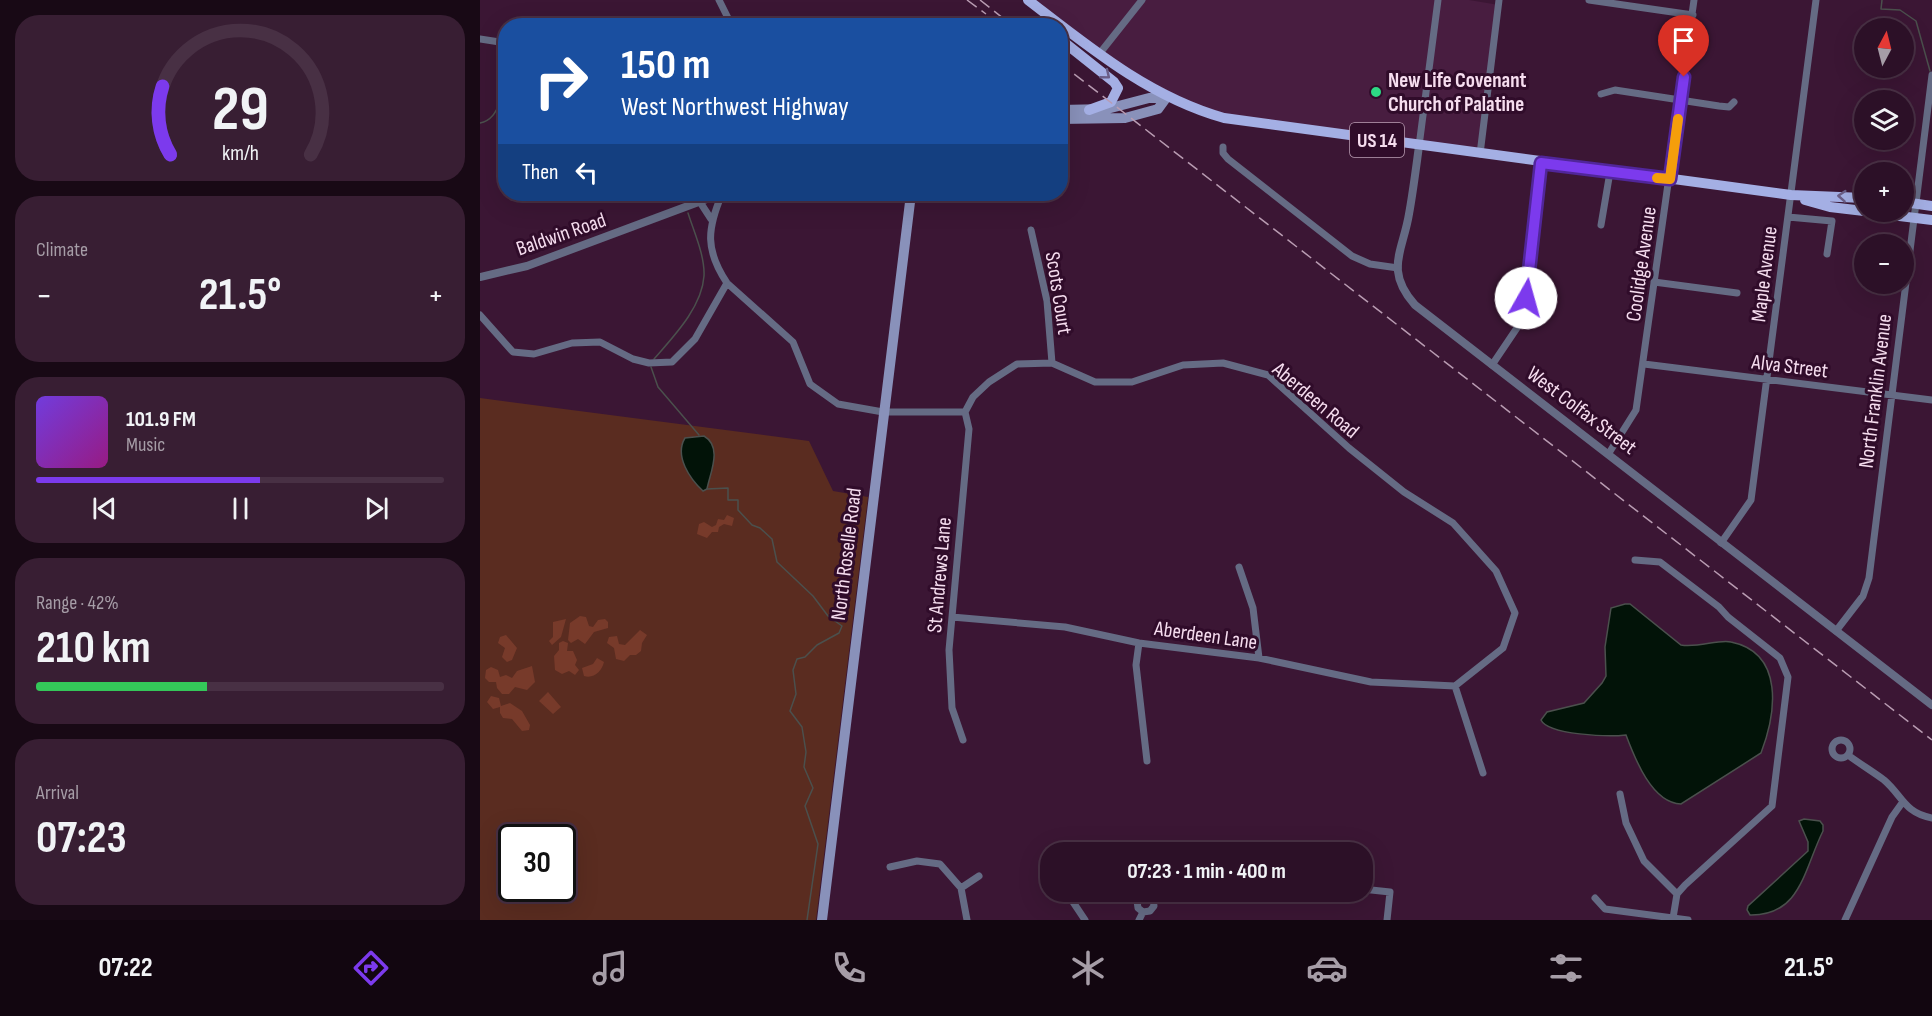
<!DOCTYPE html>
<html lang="en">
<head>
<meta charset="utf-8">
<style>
  body { margin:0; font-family:"Sofia Sans Condensed",sans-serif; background:#381e33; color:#f1f3f6; height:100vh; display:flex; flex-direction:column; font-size:22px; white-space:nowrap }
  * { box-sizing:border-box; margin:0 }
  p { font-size:20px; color:#a69da7 }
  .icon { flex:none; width:33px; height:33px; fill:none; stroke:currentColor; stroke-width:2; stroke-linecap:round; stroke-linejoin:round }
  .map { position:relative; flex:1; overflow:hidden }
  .side { display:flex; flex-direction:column; gap:15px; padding:15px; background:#180915; width:480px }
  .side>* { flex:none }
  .banner { position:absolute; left:18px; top:18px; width:570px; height:183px; border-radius:24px; box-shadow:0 6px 24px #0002,0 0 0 2px #483044; background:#1a4fa0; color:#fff; overflow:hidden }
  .needle { width:39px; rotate:7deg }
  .controls { position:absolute; left:1374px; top:18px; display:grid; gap:12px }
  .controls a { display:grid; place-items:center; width:60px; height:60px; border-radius:50%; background:#2c1027; box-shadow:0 6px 24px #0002,0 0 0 2px #483044; font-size:30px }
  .speed { position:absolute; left:18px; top:824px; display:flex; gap:12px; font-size:30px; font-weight:700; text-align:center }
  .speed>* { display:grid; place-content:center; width:78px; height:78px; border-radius:50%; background:#2c1027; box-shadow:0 6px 24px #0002,0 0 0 2px #483044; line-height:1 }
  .speed .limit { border:3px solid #111; border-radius:9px; background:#fff; color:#111 }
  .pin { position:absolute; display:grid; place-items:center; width:51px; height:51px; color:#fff; margin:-62px -26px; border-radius:50% 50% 50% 0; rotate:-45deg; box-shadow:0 0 6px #0007 }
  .pin .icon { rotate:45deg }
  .me { position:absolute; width:66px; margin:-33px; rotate:7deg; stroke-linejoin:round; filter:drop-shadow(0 0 4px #0008) }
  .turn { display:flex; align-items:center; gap:21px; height:126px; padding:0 24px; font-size:27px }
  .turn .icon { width:78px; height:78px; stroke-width:2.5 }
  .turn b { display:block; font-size:42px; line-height:51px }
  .then { display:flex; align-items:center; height:57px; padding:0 24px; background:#0003; gap:12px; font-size:22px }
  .big { font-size:45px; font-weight:700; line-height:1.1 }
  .side .card { flex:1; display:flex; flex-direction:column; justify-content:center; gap:9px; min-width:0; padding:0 21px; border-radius:24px; background:#381e33 }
  .side .dial { align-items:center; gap:0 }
  .dial svg { height:156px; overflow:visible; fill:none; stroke:#483044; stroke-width:7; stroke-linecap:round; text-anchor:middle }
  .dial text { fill:#f1f3f6; stroke:none }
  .song { display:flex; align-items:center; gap:18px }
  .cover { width:72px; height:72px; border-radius:9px; background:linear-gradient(135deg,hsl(260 70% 55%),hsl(310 70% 35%)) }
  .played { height:6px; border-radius:3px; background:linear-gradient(90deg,#7c3aed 55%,#483044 55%) }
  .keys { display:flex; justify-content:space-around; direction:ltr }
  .heat { display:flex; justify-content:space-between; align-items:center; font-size:33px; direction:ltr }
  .charge { height:9px; border-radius:4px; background:linear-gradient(90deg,#34c759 42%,#483044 0) }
  .trip { position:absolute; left:560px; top:842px; width:333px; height:60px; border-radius:24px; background:#2c1027; box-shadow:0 6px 24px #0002,0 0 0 2px #483044; font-weight:700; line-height:60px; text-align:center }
  .dock { display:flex; height:96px; justify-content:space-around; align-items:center; background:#120610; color:#a69da7 }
  .dock .icon { width:42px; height:42px }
  .dock .selected { color:#7c3aed }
  .dock b { font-size:27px; color:#f1f3f6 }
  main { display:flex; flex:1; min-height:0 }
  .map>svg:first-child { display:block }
  .built { fill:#481d40 }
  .green { fill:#5a2c20; fill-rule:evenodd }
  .forest { fill:#773a2a }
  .water { fill:#021308; stroke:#4b504d; stroke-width:1.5 }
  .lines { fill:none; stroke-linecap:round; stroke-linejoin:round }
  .stream { stroke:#4b504d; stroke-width:1.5 }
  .minor { stroke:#656b84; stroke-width:7 }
  .tertiary { stroke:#656b84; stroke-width:8 }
  .secondary { stroke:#8991ba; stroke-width:10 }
  .primary { stroke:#a4afe4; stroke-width:10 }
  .rail { stroke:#b99cb2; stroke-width:1.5; stroke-dasharray:12 6; stroke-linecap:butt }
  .oneway { stroke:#6a5e87 }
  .route-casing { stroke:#51269a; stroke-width:15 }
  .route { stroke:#7c3aed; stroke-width:10 }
  .slow { stroke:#f59e0b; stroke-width:10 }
  .poi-dot { fill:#2dd884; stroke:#300c2a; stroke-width:2 }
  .labels { text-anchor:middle; stroke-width:6; stroke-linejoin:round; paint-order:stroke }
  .shield { fill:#300c2a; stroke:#bb9eb4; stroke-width:1.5 }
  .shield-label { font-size:20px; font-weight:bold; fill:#f6ddef }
  .poi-label { font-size:21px; font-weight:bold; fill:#f6ddef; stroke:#300c2a; text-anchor:start }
  .street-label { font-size:21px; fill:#f6ddef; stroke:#300c2a }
</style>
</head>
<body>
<main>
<section class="side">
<div class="card dial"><svg viewBox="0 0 100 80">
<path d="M14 69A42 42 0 1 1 86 69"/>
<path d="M14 69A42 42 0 0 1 10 34" stroke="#7c3aed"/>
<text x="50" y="56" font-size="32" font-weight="700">29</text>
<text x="50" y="72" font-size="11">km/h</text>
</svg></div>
<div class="card"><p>Climate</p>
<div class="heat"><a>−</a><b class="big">21.5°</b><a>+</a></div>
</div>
<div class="card">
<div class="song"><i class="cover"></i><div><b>101.9 FM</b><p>Music</p></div></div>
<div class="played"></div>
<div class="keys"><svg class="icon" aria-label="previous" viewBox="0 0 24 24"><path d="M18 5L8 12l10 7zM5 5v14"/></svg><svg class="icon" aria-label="pause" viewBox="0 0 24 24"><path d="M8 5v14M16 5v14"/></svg><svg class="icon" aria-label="next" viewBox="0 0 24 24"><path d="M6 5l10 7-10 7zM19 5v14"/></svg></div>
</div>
<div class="card"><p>Range · 42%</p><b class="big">210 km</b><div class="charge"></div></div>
<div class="card"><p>Arrival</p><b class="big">07:23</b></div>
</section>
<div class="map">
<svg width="1452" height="920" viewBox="0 0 1452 920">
  <rect width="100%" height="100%" fill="#3b1634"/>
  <!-- built -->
  <path class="built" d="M548,0H989L1019,5L1000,154L775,123L686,98Z"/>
  <!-- green -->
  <path class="green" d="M0,398L329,441L353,491L388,497L336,920H0ZM32,837H82V888H32Z"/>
  <!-- forest -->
  <path class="forest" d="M247,515L254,518L252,526L244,524L239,527L238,532H232L227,538L217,534L219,524L224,522L232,527L236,525L238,519L244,520Z
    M100,616L106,617L109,626L113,627L118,620L125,619L128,622V628L114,632L105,644L98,639L91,643L88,640L90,623Z
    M86,619L81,637L72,645L69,641L73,637V622Z
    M160,630L167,635L162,643L161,651L156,655H150L144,661L136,659L134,648L127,643L129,637L137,636L139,644L145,645Z
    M26,635L37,648L32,660L27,662L22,657L25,648L18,643L20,637Z
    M83,641L88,643L87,651H93L97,660L95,665L99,670L95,675L89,671L82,674L75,670L74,656L79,650V643Z
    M117,658L124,662C122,671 114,679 104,676L102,668L113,664Z
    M52,666L55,682L47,690L35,687L29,694H22L17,688L16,682H9L5,678L6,670L11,667L18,670L20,677L26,675L32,678L37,671Z
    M68,692L81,707L73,714L59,701Z
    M11,696L19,698L21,706L30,703L42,711L50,725L49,730L42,731L32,719L23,718L20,713V707L13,709L7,702Z"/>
  <!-- water -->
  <path class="water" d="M224,436C243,447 230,473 227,489L223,491C210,479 194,456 205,438Z
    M1145,604H1150L1201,645C1218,648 1239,639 1251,642C1305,653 1296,714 1281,753L1201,804C1172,803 1155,759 1146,735C1129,737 1068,735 1061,720L1067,712L1104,703L1122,683L1126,676L1125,647L1131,608Z
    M1324,819L1340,821L1343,825V831C1324,869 1321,916 1270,915L1267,910L1268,906L1328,851V842L1319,821Z"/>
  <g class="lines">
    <!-- stream -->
    <path class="stream" d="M1402,0L1401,9L1420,10L1436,21L1450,71
      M0,123C16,120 18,104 26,92
      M201,194L204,202
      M174,359C194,336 222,307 224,276C225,256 214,232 208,213
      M171,367L178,387L219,435
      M227,489L248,488V500H258V510L272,525L280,528L292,539L297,562L333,596L348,616L362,626L359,633L337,645L325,657L317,659L313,670L316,694L310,711L322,727L326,752L324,767L333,788L325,806L338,844L327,920"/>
    <!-- minor -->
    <path class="minor" d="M239,0L252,26
      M1109,0L1213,15
      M0,39L26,43
      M620,53L662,0
      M1121,94L1135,90L1239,106L1249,107L1254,102
      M939,146L958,0
      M743,147V153L748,159L872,256L890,264L918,268
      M1000,154L1019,0
      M242,194C227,229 225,250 247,283L313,342L330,384L358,404L403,412H485L493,397L509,382L537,364L572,363L615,382H652L703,365L743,363L788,375L869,448L924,492L973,523L1016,571L1035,613L1023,648L975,686
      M220,202L231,219
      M1308,217L1352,221L1347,254
      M1121,225L1130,172
      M551,230L567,301L572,363
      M1174,282L1257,293
      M0,315L33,352L54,354L92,343L120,342L153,359L169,363L192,362L215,339L247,283
      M1164,364L1452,400
      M1012,365L1043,319L1061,163
      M1129,453L1156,410L1214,0
      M1241,543L1271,500L1336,0
      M1155,560L1180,562L1239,607L1248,617L1300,658L1308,677L1292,806L1205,885L1197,894L1193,918
      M759,567L773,608L779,658
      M472,617L585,627L659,643L779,658L891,682L975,686
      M1356,631L1383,596L1389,578L1452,75
      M659,643L656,665L667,761
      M975,686L1003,773
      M1352 749a9 9 0 1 1 18 0a9 9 0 1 1-18 0Z
      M483,740L472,708L469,650L489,429L485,412
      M1368,755C1380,764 1392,771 1404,780C1422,795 1424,813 1452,818
      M1140,794L1146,823L1164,861L1197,894
      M410,867L437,861L460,864L481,888L487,920
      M481,888L499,876
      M882,889L910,892L907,920
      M577,891L580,898L591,899
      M1115,898L1125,909L1208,920
      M591,899L605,920
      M591,899L596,891
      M659,920L663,912L670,911L674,906L673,899L667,895L661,896L657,901L658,908L663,912
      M1365,920L1412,817L1422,803"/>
    <!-- tertiary -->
    <path class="tertiary" d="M939,146C936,168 933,192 929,214C923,251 904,270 935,305L1452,705
      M0,277L47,266L240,194"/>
    <!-- secondary -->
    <path class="secondary" d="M580,110L627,109L669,98H686
      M580,119L645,118L678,109L686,98
      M342,920L431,194"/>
    <!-- primary -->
    <path class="primary" d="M548,0C609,47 669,97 744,118L1311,195L1384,198
      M580,39L634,82L638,88L631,102L609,110
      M1325,200L1350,207L1384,211
      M1424,202L1452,206
      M1387,212L1452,220"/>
    <!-- rail -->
    <path class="rail" d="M487,0L506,14
      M500,0L533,26
      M580,63L1452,740"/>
  </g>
  <!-- one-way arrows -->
  <defs><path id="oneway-chevron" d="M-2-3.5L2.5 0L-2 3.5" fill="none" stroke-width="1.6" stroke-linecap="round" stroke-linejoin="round" transform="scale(1.5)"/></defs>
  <g class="oneway">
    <use href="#oneway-chevron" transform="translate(626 75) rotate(39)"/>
    <use href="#oneway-chevron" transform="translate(1362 196) rotate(-176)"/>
  </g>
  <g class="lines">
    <defs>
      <path id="route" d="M1046,298L1061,163L1190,179L1204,77"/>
    </defs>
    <!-- route casing -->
    <use href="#route" class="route-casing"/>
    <!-- route -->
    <use href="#route" class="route"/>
    <!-- slow -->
    <path class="slow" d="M1177,178L1190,179L1198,119"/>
  </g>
  <!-- markers -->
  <circle class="poi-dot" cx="896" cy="92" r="6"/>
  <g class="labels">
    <!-- shield labels -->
    <rect class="shield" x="870" y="123" width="54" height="34" rx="4.5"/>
    <g class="shield-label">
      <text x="897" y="147">US 14</text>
    </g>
    <!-- poi labels -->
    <g class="poi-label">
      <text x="908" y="87">New Life Covenant<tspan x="908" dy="24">Church of Palatine</tspan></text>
    </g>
    <!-- street labels -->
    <g class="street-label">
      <text transform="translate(81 234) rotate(-19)" y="7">Baldwin Road</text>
      <text transform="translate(1161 264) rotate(-82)" y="7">Coolidge Avenue</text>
      <text transform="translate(1284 274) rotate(-83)" y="7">Maple Avenue</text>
      <text transform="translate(579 293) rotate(81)" y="7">Scots Court</text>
      <text transform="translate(1310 366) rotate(7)" y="7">Alva Street</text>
      <text transform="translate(1395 391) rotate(-83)" y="7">North Franklin Avenue</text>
      <text transform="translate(836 400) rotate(40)" y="7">Aberdeen Road</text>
      <text transform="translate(1102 410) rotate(37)" y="7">West Colfax Street</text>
      <text transform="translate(366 554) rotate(-83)" y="7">North Roselle Road</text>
      <text transform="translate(459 575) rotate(-85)" y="7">St Andrews Lane</text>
      <text transform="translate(726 635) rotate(8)" y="7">Aberdeen Lane</text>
    </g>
  </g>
</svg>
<div class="controls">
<a><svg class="needle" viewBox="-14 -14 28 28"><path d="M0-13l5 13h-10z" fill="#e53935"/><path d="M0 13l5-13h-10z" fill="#a69da7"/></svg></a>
<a><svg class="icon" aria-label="layers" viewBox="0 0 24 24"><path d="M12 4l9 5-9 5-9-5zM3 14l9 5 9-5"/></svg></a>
<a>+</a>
<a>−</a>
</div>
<div class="speed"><div class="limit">30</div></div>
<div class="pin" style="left:1204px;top:77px;background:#d93025"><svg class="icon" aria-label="arrive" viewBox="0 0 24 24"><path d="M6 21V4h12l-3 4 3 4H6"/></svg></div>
<svg class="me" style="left:1046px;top:298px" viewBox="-20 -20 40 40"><circle r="19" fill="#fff"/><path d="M0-13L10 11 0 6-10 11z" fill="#7c3aed"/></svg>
<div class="trip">07:23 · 1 min · 400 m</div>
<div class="banner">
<div class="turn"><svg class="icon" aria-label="right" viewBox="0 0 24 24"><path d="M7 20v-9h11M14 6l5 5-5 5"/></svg><div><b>150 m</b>West Northwest Highway</div></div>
<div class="then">Then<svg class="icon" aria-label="left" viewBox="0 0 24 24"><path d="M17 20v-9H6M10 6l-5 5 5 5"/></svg></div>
</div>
</div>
</main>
<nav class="dock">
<b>07:22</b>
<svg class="icon selected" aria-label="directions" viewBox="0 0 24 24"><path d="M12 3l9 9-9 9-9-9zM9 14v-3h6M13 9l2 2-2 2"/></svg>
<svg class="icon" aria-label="music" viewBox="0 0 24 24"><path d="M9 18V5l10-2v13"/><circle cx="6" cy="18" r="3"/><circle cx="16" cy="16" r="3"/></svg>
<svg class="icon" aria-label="phone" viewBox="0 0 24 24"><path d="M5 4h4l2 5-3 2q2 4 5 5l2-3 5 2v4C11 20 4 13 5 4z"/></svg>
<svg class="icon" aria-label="climate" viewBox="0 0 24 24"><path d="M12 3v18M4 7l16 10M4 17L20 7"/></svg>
<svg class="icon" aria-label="car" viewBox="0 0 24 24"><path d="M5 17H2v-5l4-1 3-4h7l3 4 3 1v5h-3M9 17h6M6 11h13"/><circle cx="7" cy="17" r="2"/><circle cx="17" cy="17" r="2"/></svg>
<svg class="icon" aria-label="filters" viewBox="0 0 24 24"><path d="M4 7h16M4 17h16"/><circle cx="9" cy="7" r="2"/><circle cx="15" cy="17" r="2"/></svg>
<b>21.5°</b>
</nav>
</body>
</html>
